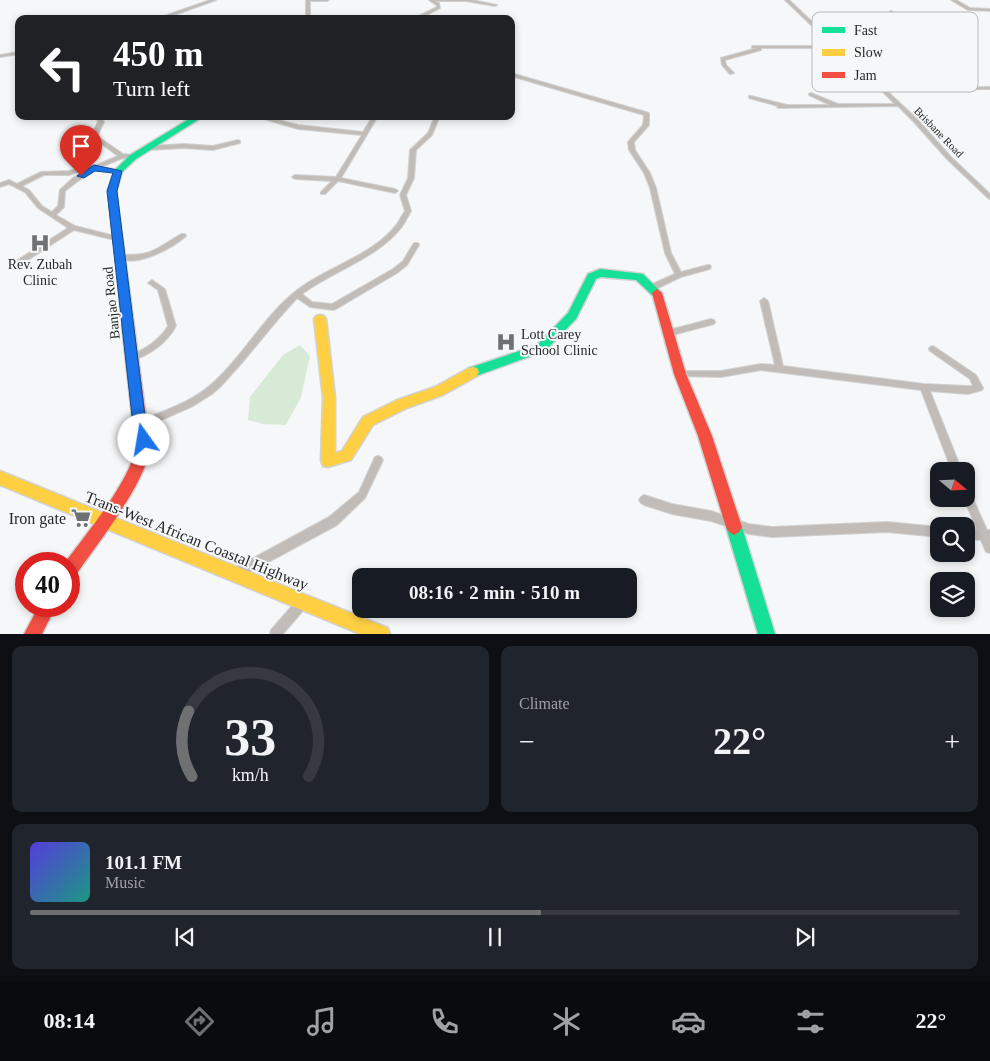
<!DOCTYPE html>
<html lang="en">
<head>
<meta charset="utf-8">
<style>
  body { margin:0; font-family:"Times New Roman",serif; background:#20242c; color:#f1f3f6; height:100vh; display:flex; flex-direction:column; font-size:19px; white-space:nowrap }
  * { box-sizing:border-box; margin:0 }
  p { font-size:16px; color:#9ea1a6 }
  .icon { flex:none; width:28px; height:28px; fill:none; stroke:currentColor; stroke-width:2; stroke-linecap:round; stroke-linejoin:round }
  .map { position:relative; height:634px; overflow:hidden }
  .drawer { display:flex; flex-direction:column; gap:12px; padding:12px; background:#0d0f14; flex:1 }
  .drawer>* { flex:none }
  .guide { position:absolute; left:15px; top:15px; width:500px; height:105px; border-radius:10px; box-shadow:0 2px 8px #0003; background:#202124; color:#fff; overflow:hidden }
  .needle { width:32px; rotate:109deg }
  .fabs { position:absolute; left:930px; top:462px; display:grid; gap:10px }
  .fabs a { display:grid; place-items:center; width:45px; height:45px; border-radius:10px; background:#171b24; box-shadow:0 2px 8px #0003; font-size:25px }
  .speed { position:absolute; left:15px; top:552px; display:flex; gap:10px; font-size:25px; font-weight:700; text-align:center }
  .speed>* { display:grid; place-content:center; width:65px; height:65px; border-radius:50%; background:#171b24; box-shadow:0 2px 8px #0003; line-height:1 }
  .speed .limit { border:8px solid #d22; background:#fff; color:#111 }
  .pin { position:absolute; display:grid; place-items:center; width:42px; height:42px; color:#fff; margin:-51px -21px; border-radius:50% 50% 50% 0; rotate:-45deg; box-shadow:0 0 5px #0007 }
  .pin .icon { rotate:45deg }
  .me { position:absolute; width:55px; margin:-28px; rotate:347deg; stroke-linejoin:round; filter:drop-shadow(0 0 4px #0008) }
  .turn { display:flex; align-items:center; gap:18px; height:105px; padding:0 15px; font-size:22px }
  .turn .icon { width:65px; height:65px; stroke-width:2.5 }
  .turn b { display:block; font-size:35px; line-height:42px }
  .big { font-size:38px; font-weight:800; line-height:1.1 }
  .drawer .card { flex:1; display:flex; flex-direction:column; justify-content:center; gap:8px; min-width:0; padding:0 18px; border-radius:10px; background:#20242c }
  .drawer .dial { align-items:center; gap:0 }
  .dial svg { height:130px; overflow:visible; fill:none; stroke:#363941; stroke-width:7; stroke-linecap:round; text-anchor:middle }
  .dial text { fill:#f1f3f6; stroke:none }
  .song { display:flex; align-items:center; gap:15px }
  .cover { width:60px; height:60px; border-radius:8px; background:linear-gradient(135deg,hsl(250 70% 55%),hsl(170 70% 35%)) }
  .played { height:5px; border-radius:2px; background:linear-gradient(90deg,#6f7071 55%,#363941 55%) }
  .keys { display:flex; justify-content:space-around; direction:ltr }
  .heat { display:flex; justify-content:space-between; align-items:center; font-size:28px; direction:ltr }
  .drawer .tiles { flex:1; display:grid; gap:12px; grid-template-columns:1fr 1fr }
  .card:last-child { grid-column:span 2 }
  .trip { position:absolute; left:352px; top:568px; width:285px; height:50px; border-radius:10px; background:#171b24; box-shadow:0 2px 8px #0003; font-weight:800; line-height:50px; text-align:center }
  .tab-bar { display:flex; height:80px; justify-content:space-around; align-items:center; background:#090b0e; color:#9ea1a6 }
  .tab-bar .icon { width:35px; height:35px }
  .tab-bar .selected { color:#6f7071 }
  .tab-bar b { font-size:22px; color:#f1f3f6 }
  .map>svg:first-child { display:block }
  .green { fill:#d7ead6 }
  .lines { fill:none; stroke-linecap:round; stroke-linejoin:round }
  .street-casing { stroke:#d1d2d3; stroke-width:2 }
  .fast-casing { stroke:#d1d2d3; stroke-width:3 }
  .slow-casing { stroke:#d1d2d3; stroke-width:3 }
  .jam-casing { stroke:#d1d2d3; stroke-width:3 }
  .street { fill:#c1bcb7; fill-rule:evenodd }
  .fast { fill:#16e098; fill-rule:evenodd }
  .slow { fill:#ffcf43; fill-rule:evenodd }
  .jam { fill:#f24e42; fill-rule:evenodd }
  .route { fill:#1a73e8; stroke:#114b97 }
  .labels { text-anchor:middle; stroke-width:4; stroke-linejoin:round; paint-order:stroke }
  .far-street-label { font-size:11px; fill:#272828; stroke:#f5f7f9 }
  .poi-label { font-size:14px; fill:#272828; stroke:#f5f7f9 }
  .street-label { font-size:14px; fill:#272828; stroke:#f5f7f9 }
  .near-poi-label { font-size:16px; fill:#272828; stroke:#f5f7f9; text-anchor:end }
  .near-street-label { font-size:16px; fill:#272828; stroke:#f5f7f9 }
  .key { fill:#f5f7f9; stroke:#b7b9ba; stroke-width:1 }
  .key-label { font-size:14px; fill:#272828 }
</style>
</head>
<body>
<div class="map">
<svg width="990" height="634" viewBox="0 0 990 634">
  <rect width="100%" height="100%" fill="#f6f7f8"/>
  <!-- green -->
  <path class="green" d="M300,345L310,356L301,397L286,425L263,424L248,420L250,397L283,355Z"/>
  <g class="lines">
    <defs>
      <path id="street" d="M210,0H216L163,19H156Z
        M306,0H329L327,1H310V19H306Z
        M429,0H472L497,5L495,6L466,1H435L439,3L440,8L419,19H413L437,7L436,5Z
        M785,0H789L841,49H856L860,43L868,41V43L863,45L860,49L888,50L883,40L897,34L900,30L886,15L891,11L893,12L890,15L904,30L899,36L887,41L893,50L934,51L969,46V47L967,48L934,53L844,51L884,89L990,87V89L887,91L918,120L951,157L990,194V199L988,198L947,159L914,122L898,106L837,107H834L779,108L777,107L778,106L749,98V96H751L787,105H830L809,95V94L811,93L838,104H895L882,91H879V89L868,78L835,85V83L866,76L836,48H761V50L725,60L726,65L734,73L730,74L722,65L721,58L757,48H752V46H833Z
        M951,0H956L970,8L990,9V11L968,10Z
        M359,17L360,19H336L338,18Z
        M19,52V54L0,57V55Z
        M511,73L649,113V125L634,142L635,150L650,173L656,188L671,253L681,272L708,265H710L711,267L710,269L681,277L656,289H650L649,287L650,285L675,274L665,253L650,188L644,173L629,150L628,142L643,125L644,115L511,76Z
        M96,116H101L104,122L97,136L123,154L133,155L136,157L133,159L123,158L101,167L120,170V172L95,170L78,181L65,191L64,207L56,215L75,226L119,237L122,239L119,241L74,230L14,269H10L9,267L10,265L68,228L38,208L25,192L9,184L0,187V183L9,180L17,184L41,172L69,171L89,165L94,166L118,156L91,136L98,122ZM87,169L73,178L60,190L58,206L52,212L42,206L29,190L22,186L44,175H69Z
        M254,116H263L298,125L363,132L373,116H378L341,178L395,189L398,191L395,193L338,181L325,194H321V192L332,181L295,179L292,177L295,175L336,177L362,135L298,129Z
        M435,116H440L432,135L416,150L414,178L406,195L411,211C408,216 405,223 401,228C377,258 333,271 302,294L312,302L332,304L393,269L403,261L414,243H418L419,245L407,265L397,273L336,309L333,310L310,307L297,298L279,318L240,365L220,387L212,394L193,406L143,428L140,429L137,428L136,425L137,422C163,411 193,402 214,382C244,355 264,316 296,291C326,267 373,256 397,224C400,220 402,215 405,211L400,195L408,178L410,150L428,133Z
        M238,140L240,141V143L213,150L184,148L147,150L144,148L147,146L184,144L213,146Z
        M181,234H185L186,236C173,248 134,269 118,257C123,253 133,256 141,254C155,252 168,242 181,234Z
        M152,280L165,289L176,326C166,344 151,354 132,361L129,360L128,358L129,356C145,349 159,341 168,326L158,290L148,283Z
        M764,298L768,301L783,366L924,384L968,386H973L970,379L930,351L929,349L930,347L933,346L976,375L983,388L982,390L968,394L930,391L962,471H952L921,390L761,370L721,377L677,376L676,374L677,372L680,371H721L761,364L775,365L760,301Z
        M711,319L714,320L715,322L714,324L669,336L666,335L665,333L666,331L669,330Z
        M378,456L381,457L383,460L365,498L337,525L241,577L237,578L233,577L232,573L233,569L329,517L359,492L375,457Z
        M966,488L969,490L987,530H990V553L986,552L981,540L966,539V529H977L964,499H966Z
        M644,495L672,504L711,511L749,524L772,527L887,522L939,527V537L887,532L772,537L749,534L711,521L672,514L644,505L641,503L639,500L641,497Z
        M302,598L306,599L307,603L306,607L283,634H270L271,630L298,599Z"/>
      <path id="fast" d="M194,116H204L136,159L122,172L116,191L134,326L132,329H124L108,191L114,171L130,155Z
        M600,269L643,274L662,293L661,296H653L636,280L601,277L596,279L576,319L545,351L473,377L469,376L467,372L469,368L537,345L568,313L588,274Z
        M734,519L739,522L742,527L775,634H758L726,527L729,522Z"/>
      <path id="slow" d="M320,315L324,316L326,319L335,397V453L342,451L363,417L397,400L435,387L469,368L473,367L477,368L479,372L477,376L443,395L407,408L373,425L351,460L328,467L323,466L321,461L323,397L314,319L316,316Z
        M0,471L388,628L390,634H360L0,485Z"/>
      <path id="jam" d="M657,289L662,293L686,374L712,436L742,527L739,532L734,535L729,532L726,527L698,436L674,374L652,293Z
        M128,322L132,323L134,326L147,425C148,430 151,435 151,440C151,478 97,544 75,576L69,578V564H64C85,535 136,475 137,440C137,435 135,430 133,425L122,326L124,323Z
        M39,606H56L42,634H24Z"/>
    </defs>
    <!-- street casing -->
    <use href="#street" class="street-casing"/>
    <!-- fast casing -->
    <use href="#fast" class="fast-casing"/>
    <!-- slow casing -->
    <use href="#slow" class="slow-casing"/>
    <!-- jam casing -->
    <use href="#jam" class="jam-casing"/>
    <!-- street -->
    <use href="#street" class="street"/>
    <!-- fast -->
    <use href="#fast" class="fast"/>
    <!-- slow -->
    <use href="#slow" class="slow"/>
    <!-- jam -->
    <use href="#jam" class="jam"/>
  </g>
  <!-- route -->
  <path class="route" d="M94,165L122,171L117,191L146,425L151,440L149,444L144,446L139,444L133,425L107,191L113,173L95,171L84,178L77,176Z"/>
  <!-- icons -->
  <defs>
    <symbol id="hospital-bare" viewBox="-9 -9 18 18"><path d="M-5-5h3v3.5h4V-5h3V5h-3V1.5h-4V5h-3Z" fill="#6f7071" stroke="#f5f7f9" stroke-width="2.5" paint-order="stroke"/></symbol>
    <symbol id="supermarket-bare" viewBox="-9 -9 18 18"><path d="M-6-5.5h2.5l.6 2H6L4.5 2H-2.5L-4.4-4H-6ZM-1.5 3.2a1.3 1.3 0 1 0 .1 0ZM3 3.2a1.3 1.3 0 1 0 .1 0Z" fill="#6f7071" stroke="#f5f7f9" stroke-width="2.5" paint-order="stroke"/></symbol>
  </defs>
  <g fill-rule="evenodd">
    <use href="#hospital-bare" x="26" y="229" width="28" height="28"/>
    <use href="#hospital-bare" x="492" y="328" width="28" height="28"/>
    <use href="#supermarket-bare" x="67" y="504" width="28" height="28"/>
  </g>
  <g class="labels">
    <!-- far-street labels -->
    <g class="far-street-label">
      <text transform="translate(939 132) rotate(46)" y="4">Brisbane Road</text>
    </g>
    <!-- poi labels -->
    <g class="poi-label">
      <text x="40" y="269">Rev. Zubah<tspan x="40" dy="16">Clinic</tspan></text>
      <text x="521" y="339" text-anchor="start">Lott Carey<tspan x="521" dy="16">School Clinic</tspan></text>
    </g>
    <!-- street labels -->
    <g class="street-label">
      <text transform="translate(111 303) rotate(-96)" y="5">Banjao Road</text>
    </g>
    <!-- near-poi labels -->
    <g class="near-poi-label">
      <text x="66" y="524">Iron gate</text>
    </g>
    <!-- near-street labels -->
    <g class="near-street-label">
      <text transform="translate(197 540) rotate(22)" y="6">Trans-West African Coastal Highway</text>
    </g>
  </g>
  <!-- legend -->
  <rect x="812" y="12" width="166" height="80" rx="8" class="key"/>
  <rect x="822" y="27" width="23" height="6" fill="#16e098"/>
  <rect x="822" y="49" width="23" height="7" fill="#ffcf43"/>
  <rect x="822" y="72" width="23" height="6" fill="#f24e42"/>
  <g class="key-label">
    <text x="854" y="35">Fast</text>
    <text x="854" y="57">Slow</text>
    <text x="854" y="80">Jam</text>
  </g>
</svg>
<div class="fabs">
<a><svg class="needle" viewBox="-14 -14 28 28"><path d="M0-13l5 13h-10z" fill="#e53935"/><path d="M0 13l5-13h-10z" fill="#9ea1a6"/></svg></a>
<a><svg class="icon" aria-label="search" viewBox="0 0 24 24"><circle cx="10" cy="10" r="6"/><path d="M15 15l6 6"/></svg></a>
<a><svg class="icon" aria-label="layers" viewBox="0 0 24 24"><path d="M12 4l9 5-9 5-9-5zM3 14l9 5 9-5"/></svg></a>
</div>
<div class="speed"><div class="limit">40</div></div>
<div class="pin" style="left:81px;top:176px;background:#d93025"><svg class="icon" aria-label="arrive" viewBox="0 0 24 24"><path d="M6 21V4h12l-3 4 3 4H6"/></svg></div>
<svg class="me" style="left:144px;top:440px" viewBox="-20 -20 40 40"><circle r="19" fill="#fff"/><path d="M0-13L10 11 0 6-10 11z" fill="#1a73e8"/></svg>
<div class="trip">08:16 · 2 min · 510 m</div>
<div class="guide">
<div class="turn"><svg class="icon" aria-label="left" viewBox="0 0 24 24"><path d="M17 20v-9H6M10 6l-5 5 5 5"/></svg><div><b>450 m</b>Turn left</div></div>
</div>
</div>
<section class="drawer">
<div class="tiles">
<div class="card dial"><svg viewBox="0 0 100 80">
<path d="M14 69A42 42 0 1 1 86 69"/>
<path d="M14 69A42 42 0 0 1 12 29" stroke="#6f7071"/>
<text x="50" y="56" font-size="32" font-weight="700">33</text>
<text x="50" y="72" font-size="11">km/h</text>
</svg></div>
<div class="card"><p>Climate</p>
<div class="heat"><a>−</a><b class="big">22°</b><a>+</a></div>
</div>
<div class="card">
<div class="song"><i class="cover"></i><div><b>101.1 FM</b><p>Music</p></div></div>
<div class="played"></div>
<div class="keys"><svg class="icon" aria-label="previous" viewBox="0 0 24 24"><path d="M18 5L8 12l10 7zM5 5v14"/></svg><svg class="icon" aria-label="pause" viewBox="0 0 24 24"><path d="M8 5v14M16 5v14"/></svg><svg class="icon" aria-label="next" viewBox="0 0 24 24"><path d="M6 5l10 7-10 7zM19 5v14"/></svg></div>
</div>
</div>
</section>
<nav class="tab-bar">
<b>08:14</b>
<svg class="icon selected" aria-label="directions" viewBox="0 0 24 24"><path d="M12 3l9 9-9 9-9-9zM9 14v-3h6M13 9l2 2-2 2"/></svg>
<svg class="icon" aria-label="music" viewBox="0 0 24 24"><path d="M9 18V5l10-2v13"/><circle cx="6" cy="18" r="3"/><circle cx="16" cy="16" r="3"/></svg>
<svg class="icon" aria-label="phone" viewBox="0 0 24 24"><path d="M5 4h4l2 5-3 2q2 4 5 5l2-3 5 2v4C11 20 4 13 5 4z"/></svg>
<svg class="icon" aria-label="climate" viewBox="0 0 24 24"><path d="M12 3v18M4 7l16 10M4 17L20 7"/></svg>
<svg class="icon" aria-label="car" viewBox="0 0 24 24"><path d="M5 17H2v-5l4-1 3-4h7l3 4 3 1v5h-3M9 17h6M6 11h13"/><circle cx="7" cy="17" r="2"/><circle cx="17" cy="17" r="2"/></svg>
<svg class="icon" aria-label="filters" viewBox="0 0 24 24"><path d="M4 7h16M4 17h16"/><circle cx="9" cy="7" r="2"/><circle cx="15" cy="17" r="2"/></svg>
<b>22°</b>
</nav>
</body>
</html>
